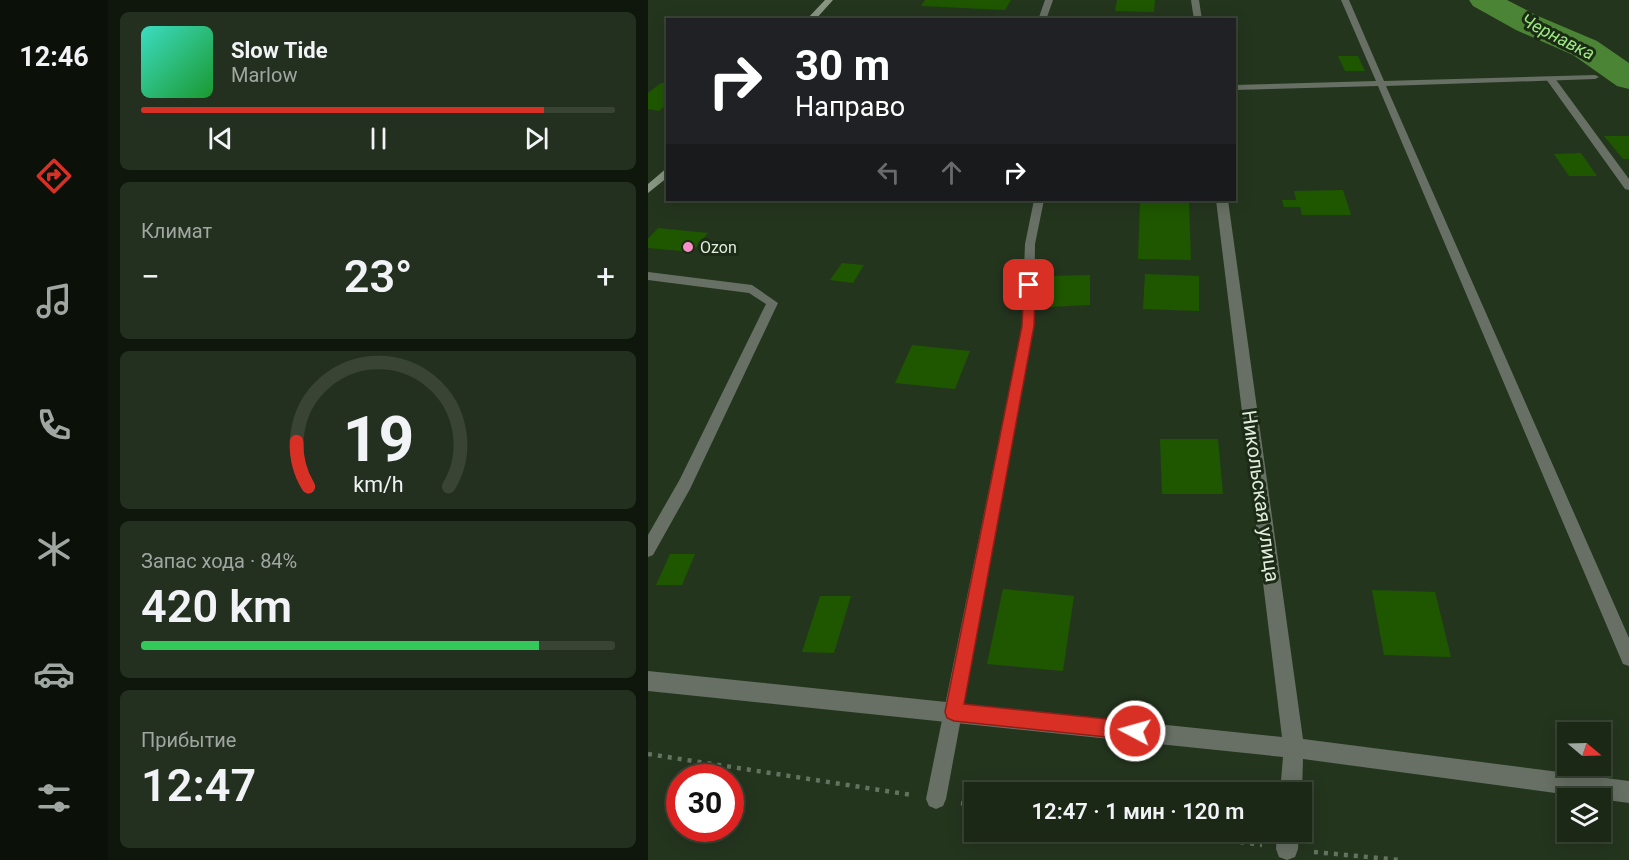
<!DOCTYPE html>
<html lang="ru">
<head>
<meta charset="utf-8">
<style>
  body { margin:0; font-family:Roboto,sans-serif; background:#24301f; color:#f1f3f6; height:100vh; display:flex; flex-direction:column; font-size:22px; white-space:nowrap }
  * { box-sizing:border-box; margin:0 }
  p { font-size:20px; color:#a0a6a1 }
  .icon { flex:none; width:33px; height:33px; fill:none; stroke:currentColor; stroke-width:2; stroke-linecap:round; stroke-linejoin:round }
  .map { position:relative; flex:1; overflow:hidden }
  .sheet { display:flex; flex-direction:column; gap:12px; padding:12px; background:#0f160c; width:540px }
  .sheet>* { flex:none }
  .hud { position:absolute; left:18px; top:18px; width:570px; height:183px; border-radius:0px; box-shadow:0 3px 15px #0003,0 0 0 2px #394435; background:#202124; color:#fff; overflow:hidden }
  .needle { width:39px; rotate:109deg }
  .controls { position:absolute; left:909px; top:722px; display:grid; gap:12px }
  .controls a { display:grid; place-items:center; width:54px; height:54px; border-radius:0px; background:#1b2816; box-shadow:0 3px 15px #0003,0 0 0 2px #394435; font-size:30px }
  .speed { position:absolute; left:18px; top:764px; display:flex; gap:12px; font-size:30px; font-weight:700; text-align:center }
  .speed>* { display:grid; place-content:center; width:78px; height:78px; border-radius:50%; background:#1b2816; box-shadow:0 3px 15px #0003,0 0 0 2px #394435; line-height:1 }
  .speed .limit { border:9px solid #d22; background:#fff; color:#111 }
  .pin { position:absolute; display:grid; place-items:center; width:51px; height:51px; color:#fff; margin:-26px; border-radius:12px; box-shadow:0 3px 9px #0006 }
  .me { position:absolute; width:66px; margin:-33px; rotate:276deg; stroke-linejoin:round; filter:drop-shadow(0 0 4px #0008) }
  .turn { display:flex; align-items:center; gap:21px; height:126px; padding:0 30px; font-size:27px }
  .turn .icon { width:78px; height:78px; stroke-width:2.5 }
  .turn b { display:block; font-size:42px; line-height:51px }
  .lanes { display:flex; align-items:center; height:57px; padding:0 30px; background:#0003; justify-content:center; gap:30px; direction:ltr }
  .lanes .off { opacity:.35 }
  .big { font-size:45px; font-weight:600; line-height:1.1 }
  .sheet .tile { flex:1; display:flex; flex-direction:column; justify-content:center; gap:9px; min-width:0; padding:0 21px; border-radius:9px; background:#24301f }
  .sheet .dial { align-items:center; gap:0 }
  .dial svg { height:156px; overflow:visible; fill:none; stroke:#394435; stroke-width:7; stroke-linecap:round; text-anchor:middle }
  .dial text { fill:#f1f3f6; stroke:none }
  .song { display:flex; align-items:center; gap:18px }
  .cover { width:72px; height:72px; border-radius:9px; background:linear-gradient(135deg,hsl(170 70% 55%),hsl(130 70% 35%)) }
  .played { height:6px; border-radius:3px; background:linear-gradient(90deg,#d93025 85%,#394435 85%) }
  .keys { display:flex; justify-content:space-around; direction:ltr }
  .heat { display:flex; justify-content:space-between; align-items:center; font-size:33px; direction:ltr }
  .charge { height:9px; border-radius:4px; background:linear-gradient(90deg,#34c759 84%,#394435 0) }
  .trip { position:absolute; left:316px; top:782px; width:348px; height:60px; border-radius:0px; background:#1b2816; box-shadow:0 3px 15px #0003,0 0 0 2px #394435; font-weight:600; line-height:60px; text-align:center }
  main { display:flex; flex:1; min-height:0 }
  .menu { display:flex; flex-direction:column; width:108px; justify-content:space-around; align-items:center; background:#0b1009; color:#a0a6a1 }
  .menu .icon { width:42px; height:42px }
  .menu .selected { color:#d93025 }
  .menu b { font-size:27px; color:#f1f3f6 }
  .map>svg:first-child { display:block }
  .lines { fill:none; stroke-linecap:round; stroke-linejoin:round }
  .river { fill:#4c8436; fill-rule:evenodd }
  .building { fill:#1f5700 }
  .path { stroke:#64735f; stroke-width:4.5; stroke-dasharray:4 6; stroke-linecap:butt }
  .lane { fill:#687065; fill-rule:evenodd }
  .street { fill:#687065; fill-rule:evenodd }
  .secondary { fill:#879582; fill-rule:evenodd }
  .route { fill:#d93025; stroke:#8d1f18; stroke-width:1.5 }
  .poi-dot { fill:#fa8fc8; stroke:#1b2b15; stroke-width:2 }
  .labels { text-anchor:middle; stroke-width:6; stroke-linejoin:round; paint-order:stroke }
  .far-poi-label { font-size:16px; fill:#e1ecdd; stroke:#1b2b15; text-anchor:start }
  .far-water-label { font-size:18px; font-style:italic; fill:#9ce881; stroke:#1b2b15 }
  .street-label { font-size:20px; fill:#e1ecdd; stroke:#1b2b15 }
</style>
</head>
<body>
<main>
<nav class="menu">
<b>12:46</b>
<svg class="icon selected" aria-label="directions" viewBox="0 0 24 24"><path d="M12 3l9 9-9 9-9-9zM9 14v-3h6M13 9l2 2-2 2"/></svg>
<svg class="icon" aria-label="music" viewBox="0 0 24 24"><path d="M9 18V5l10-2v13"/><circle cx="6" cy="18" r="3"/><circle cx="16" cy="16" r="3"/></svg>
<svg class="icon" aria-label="phone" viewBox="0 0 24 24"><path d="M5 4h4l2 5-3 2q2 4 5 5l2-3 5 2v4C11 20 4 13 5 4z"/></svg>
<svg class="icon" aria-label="climate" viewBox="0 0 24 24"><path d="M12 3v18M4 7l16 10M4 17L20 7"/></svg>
<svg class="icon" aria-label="car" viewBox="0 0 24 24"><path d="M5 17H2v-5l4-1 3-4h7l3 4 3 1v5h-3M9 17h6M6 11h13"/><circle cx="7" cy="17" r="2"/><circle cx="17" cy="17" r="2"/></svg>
<svg class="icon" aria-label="filters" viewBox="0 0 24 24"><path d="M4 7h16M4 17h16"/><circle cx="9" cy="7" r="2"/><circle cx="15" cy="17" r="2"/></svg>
</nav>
<section class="sheet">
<div class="tile">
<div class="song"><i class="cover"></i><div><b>Slow Tide</b><p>Marlow</p></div></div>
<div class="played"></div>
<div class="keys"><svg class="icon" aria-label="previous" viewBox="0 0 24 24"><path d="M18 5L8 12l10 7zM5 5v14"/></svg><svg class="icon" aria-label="pause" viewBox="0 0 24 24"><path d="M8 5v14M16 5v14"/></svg><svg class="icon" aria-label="next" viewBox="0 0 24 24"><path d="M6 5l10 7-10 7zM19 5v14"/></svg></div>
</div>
<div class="tile"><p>Климат</p>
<div class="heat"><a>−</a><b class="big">23°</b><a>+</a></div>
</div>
<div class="tile dial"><svg viewBox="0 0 100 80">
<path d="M14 69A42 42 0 1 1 86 69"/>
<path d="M14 69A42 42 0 0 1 8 46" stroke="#d93025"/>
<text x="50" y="56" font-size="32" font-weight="700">19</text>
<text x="50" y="72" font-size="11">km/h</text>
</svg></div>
<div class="tile"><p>Запас хода · 84%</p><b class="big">420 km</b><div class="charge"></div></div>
<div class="tile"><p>Прибытие</p><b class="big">12:47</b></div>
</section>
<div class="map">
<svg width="981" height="860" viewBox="0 0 981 860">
  <rect width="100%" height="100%" fill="#24351e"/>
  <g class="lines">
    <!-- river -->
    <path class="river" d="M821,0H859L890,16L949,41L981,63V89L969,86L925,55L868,30L825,6Z"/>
  </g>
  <!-- building -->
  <path class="building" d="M277,0H363L357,10L273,6Z
    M469,0H507L506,12L467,11Z
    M690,56H710L717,71H697Z
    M13,83H20V104L11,111L0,109V93Z
    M956,136H981V159H975Z
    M933,153L949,176H921L906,154Z
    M695,190L703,215H654L652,207H636L634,200H648L646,191Z
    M492,200H541L543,260L490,259Z
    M10,228L60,233L44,252L0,248V239Z
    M194,263L216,265L205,283L182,280Z
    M497,274L551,276V311L495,309Z
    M442,275V305L403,307L404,276Z
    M264,345L322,351L307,389L247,383Z
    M512,439H570L575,494H514Z
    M22,554H47L34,585H8Z
    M355,589L426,596L415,671L339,664Z
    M724,590L787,592L803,657L736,655Z
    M172,596H203L186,653L154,652Z"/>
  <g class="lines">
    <!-- path -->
    <path class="path" d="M0,754L264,795
      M313,803L327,805
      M513,831L614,845
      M666,852L752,860"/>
    <!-- lane -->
    <path class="lane" d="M397,0H405L398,20H390Z
      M693,0H701L736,81L947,75L951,77L947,79L738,86L981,638V666L975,664L730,86L586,90V85L728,81Z
      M386,200H396L387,244L386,326L298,799L295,806L288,809L281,806L278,799L374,326L377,244Z
      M0,272L104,285L130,303L42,489L5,555L0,557V535L32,479L118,304L101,293L0,280Z"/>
    <!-- street -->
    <path class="street" d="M543,0H551L554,20H546Z
      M900,77H906L981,179V190L977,189L898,79Z
      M568,200H580L655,739L981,781V803L655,759L654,792H632L635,757L0,691V671L634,737Z
      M629,831H651L650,849L647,857L639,860L631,857L628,849Z"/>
    <!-- secondary -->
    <path class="secondary" d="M177,0H185L167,20H158Z
      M20,167V177L0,193V184Z"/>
  </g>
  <!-- route -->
  <path class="route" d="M381,281L387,285L386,326L316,704L487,722L494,725L496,731L494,738L487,740L306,721L299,718L297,712L374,326L376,285Z"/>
  <!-- markers -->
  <circle class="poi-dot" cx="40" cy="247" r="6"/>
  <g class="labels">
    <!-- far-poi labels -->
    <g class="far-poi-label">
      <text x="52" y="253">Ozon</text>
    </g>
    <!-- far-water labels -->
    <g class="far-water-label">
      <text transform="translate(910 37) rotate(27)" y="6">Чернавка</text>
    </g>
    <!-- street labels -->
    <g class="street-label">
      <text transform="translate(613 496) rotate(82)" y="7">Никольская улица</text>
    </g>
  </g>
</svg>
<div class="controls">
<a><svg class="needle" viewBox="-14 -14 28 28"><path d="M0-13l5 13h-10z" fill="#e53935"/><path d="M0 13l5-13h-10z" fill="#a0a6a1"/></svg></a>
<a><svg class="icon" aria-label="layers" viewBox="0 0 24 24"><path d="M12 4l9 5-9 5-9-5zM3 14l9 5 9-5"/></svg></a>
</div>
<div class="speed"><div class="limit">30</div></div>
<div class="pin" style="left:381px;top:285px;background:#d93025"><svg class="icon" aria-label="arrive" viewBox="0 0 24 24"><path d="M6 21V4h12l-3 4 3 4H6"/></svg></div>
<svg class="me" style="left:487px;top:731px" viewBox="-20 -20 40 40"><circle r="17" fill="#d93025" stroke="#fff" stroke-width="3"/><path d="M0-11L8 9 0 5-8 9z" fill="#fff"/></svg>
<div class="trip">12:47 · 1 мин · 120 m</div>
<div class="hud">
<div class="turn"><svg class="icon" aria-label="right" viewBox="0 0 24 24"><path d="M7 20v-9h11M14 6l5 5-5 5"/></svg><div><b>30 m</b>Направо</div></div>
<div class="lanes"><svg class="icon off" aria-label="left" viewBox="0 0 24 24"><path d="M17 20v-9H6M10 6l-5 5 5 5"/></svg><svg class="icon off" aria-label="ahead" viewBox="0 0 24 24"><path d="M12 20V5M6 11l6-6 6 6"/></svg><svg class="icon" aria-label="right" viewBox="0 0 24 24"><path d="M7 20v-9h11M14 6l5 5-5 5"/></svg></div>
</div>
</div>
</main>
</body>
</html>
